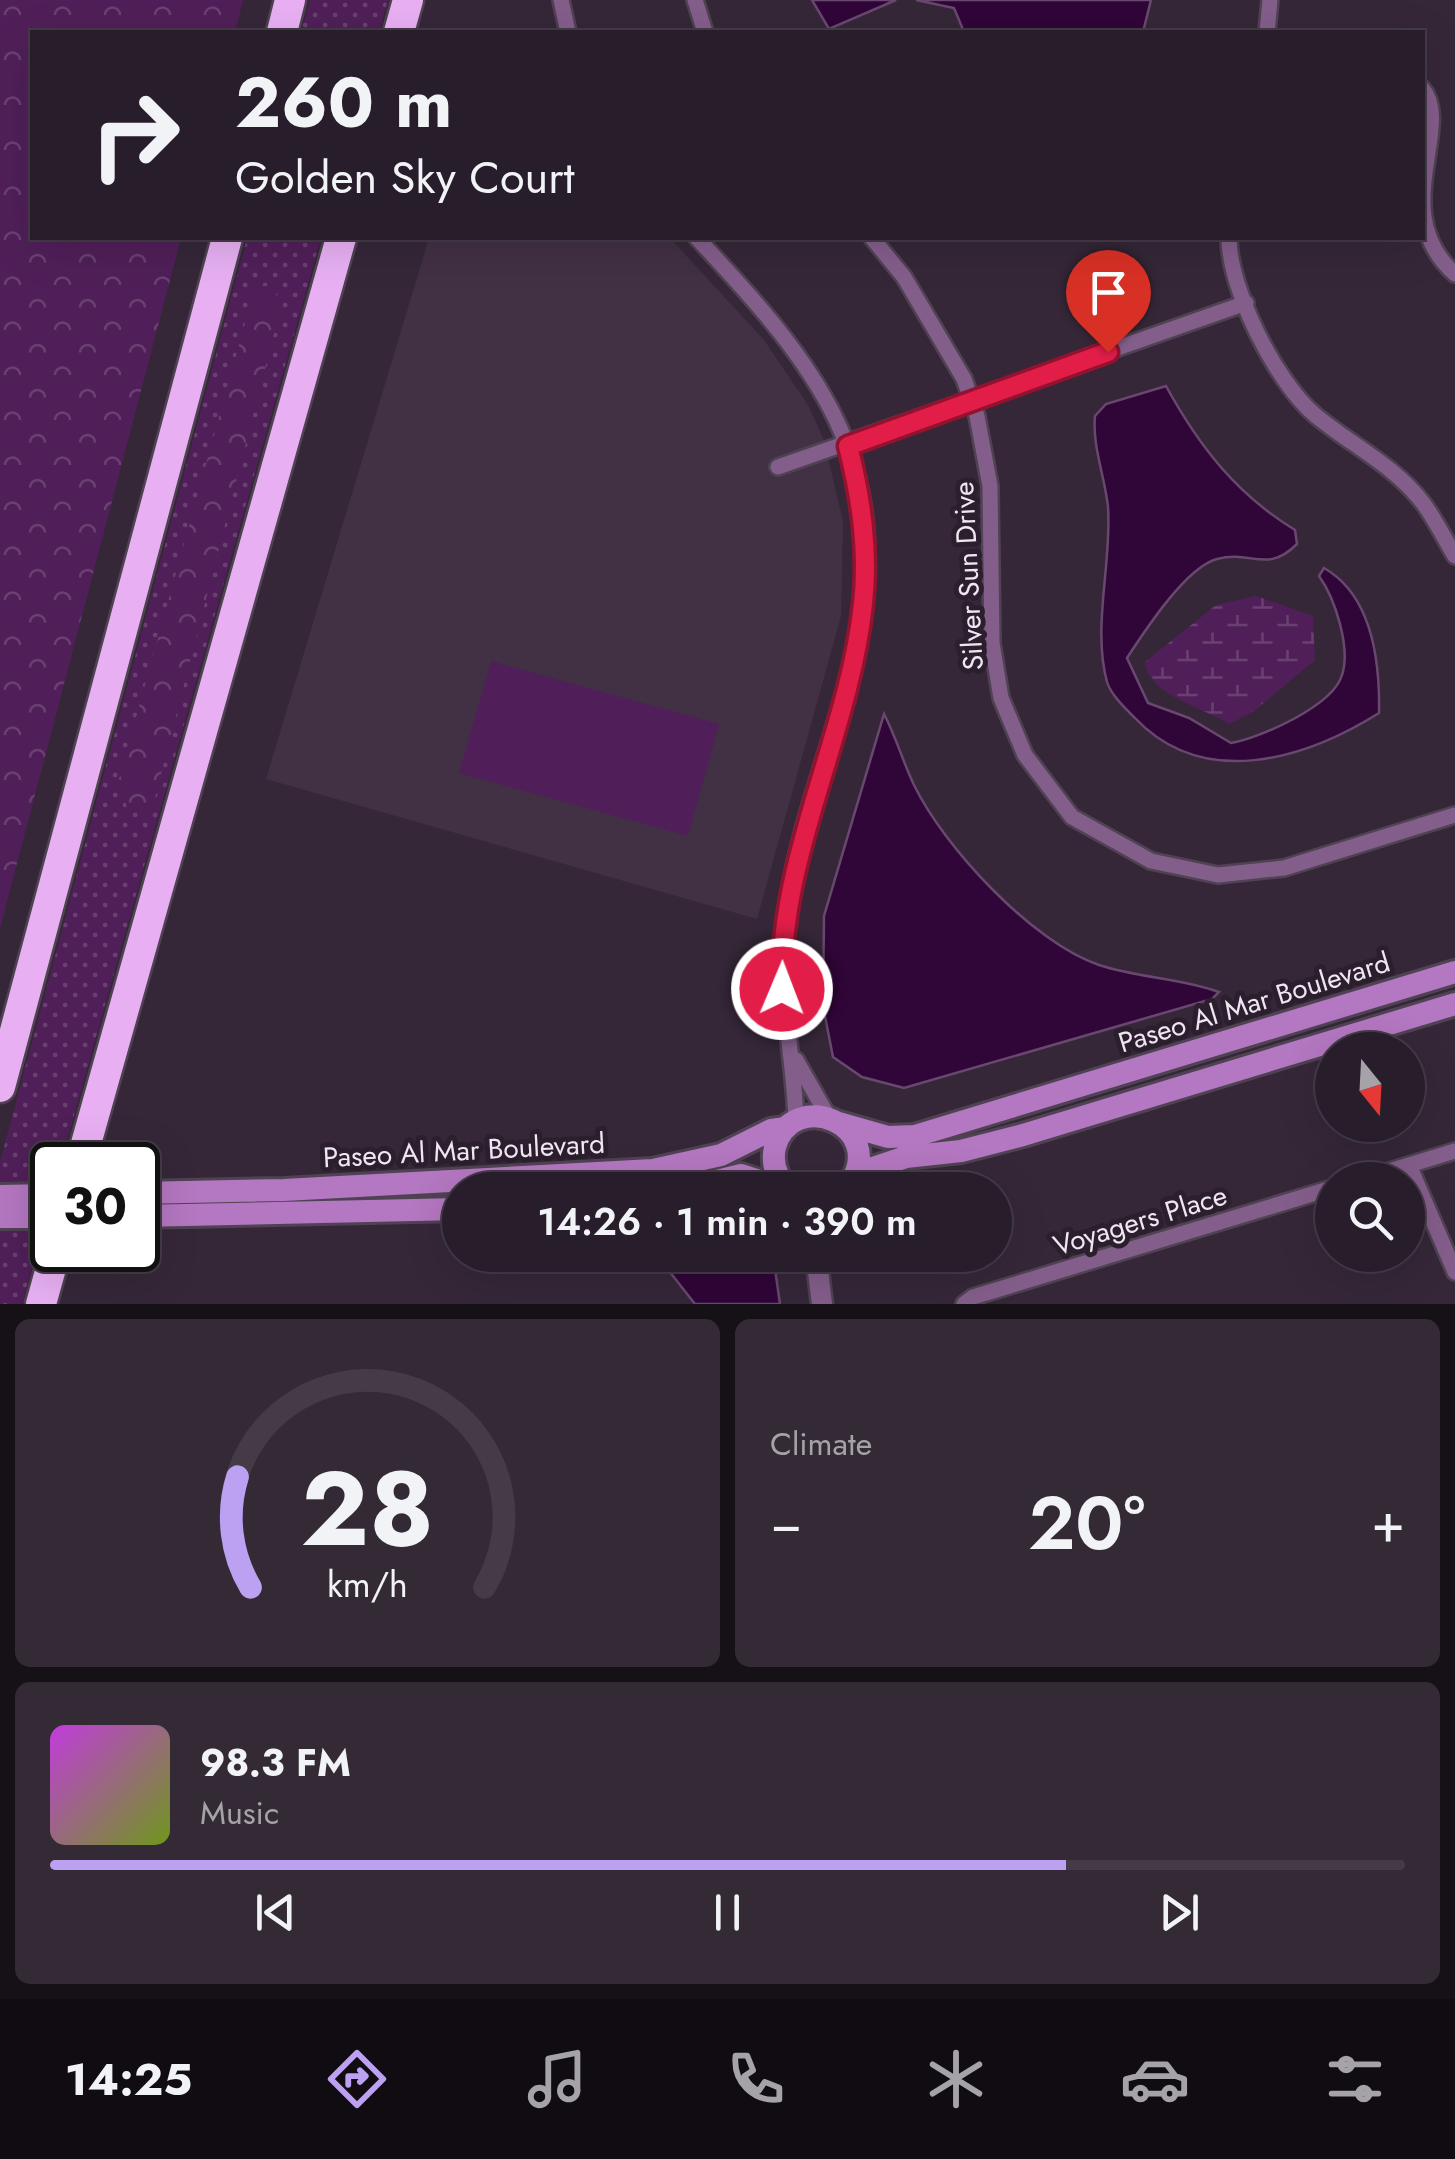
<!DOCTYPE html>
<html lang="en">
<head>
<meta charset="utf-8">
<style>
  body { margin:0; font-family:Jost,sans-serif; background:#342a36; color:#f1f3f6; height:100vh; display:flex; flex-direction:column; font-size:38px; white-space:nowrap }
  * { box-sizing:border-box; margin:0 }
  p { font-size:32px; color:#a5a2a8 }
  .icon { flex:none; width:55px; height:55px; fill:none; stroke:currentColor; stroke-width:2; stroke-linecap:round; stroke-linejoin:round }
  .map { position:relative; height:1304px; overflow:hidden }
  .sheet { display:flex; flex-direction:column; gap:15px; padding:15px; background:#161017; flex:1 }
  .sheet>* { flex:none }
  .banner { position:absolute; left:30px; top:30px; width:1395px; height:210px; border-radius:0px; box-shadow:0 10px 40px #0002,0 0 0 2px #443b47; background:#281d2a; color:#f1f3f6; overflow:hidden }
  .needle { width:65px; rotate:162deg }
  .tools { position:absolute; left:1315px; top:1032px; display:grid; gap:20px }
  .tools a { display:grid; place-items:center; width:110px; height:110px; border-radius:50%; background:#281d2a; box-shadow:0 10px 40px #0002,0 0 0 2px #443b47; font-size:50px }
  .speed { position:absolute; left:30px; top:1142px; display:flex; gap:20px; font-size:50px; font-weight:700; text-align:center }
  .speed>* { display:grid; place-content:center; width:130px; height:130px; border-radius:50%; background:#281d2a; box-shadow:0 10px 40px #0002,0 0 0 2px #443b47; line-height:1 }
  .speed .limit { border:5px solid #111; border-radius:15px; background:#fff; color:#111 }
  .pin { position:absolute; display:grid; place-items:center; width:85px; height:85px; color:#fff; margin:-102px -42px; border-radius:50% 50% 50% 0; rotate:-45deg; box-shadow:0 0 10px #0007 }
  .pin .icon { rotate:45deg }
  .me { position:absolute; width:110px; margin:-55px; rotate:1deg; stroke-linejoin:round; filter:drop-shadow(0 0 8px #0008) }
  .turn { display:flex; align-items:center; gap:35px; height:210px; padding:0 40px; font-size:45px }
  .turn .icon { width:130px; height:130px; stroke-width:2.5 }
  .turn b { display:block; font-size:70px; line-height:85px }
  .big { font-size:75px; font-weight:600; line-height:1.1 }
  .sheet .card { flex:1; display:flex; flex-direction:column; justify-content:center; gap:15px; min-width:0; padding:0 35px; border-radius:15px; background:#342a36 }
  .sheet .dial { align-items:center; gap:0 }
  .dial svg { height:260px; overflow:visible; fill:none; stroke:#443b47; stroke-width:7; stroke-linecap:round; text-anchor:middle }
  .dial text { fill:#f1f3f6; stroke:none }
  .song { display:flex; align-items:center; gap:30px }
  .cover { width:120px; height:120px; border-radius:15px; background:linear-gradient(135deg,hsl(290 70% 55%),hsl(80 70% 35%)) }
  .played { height:10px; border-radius:5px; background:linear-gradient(90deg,#bca0f2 75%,#443b47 75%) }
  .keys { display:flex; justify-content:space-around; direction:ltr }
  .heat { display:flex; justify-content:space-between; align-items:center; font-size:55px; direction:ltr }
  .sheet .tiles { flex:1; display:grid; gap:15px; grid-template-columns:1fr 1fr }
  .card:last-child { grid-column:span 2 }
  .trip { position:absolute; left:442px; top:1172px; width:570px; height:100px; border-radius:50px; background:#281d2a; box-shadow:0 10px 40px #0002,0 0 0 2px #443b47; font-weight:600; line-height:100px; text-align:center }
  .menu { display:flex; height:160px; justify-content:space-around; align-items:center; background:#100c11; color:#a5a2a8 }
  .menu .icon { width:70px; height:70px }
  .menu .selected { color:#bca0f2 }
  .menu b { font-size:45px; color:#f1f3f6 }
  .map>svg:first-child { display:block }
  .built { fill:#423045 }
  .grass { fill:url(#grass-dots) }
  .forest { fill:url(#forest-crowns) }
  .wetland { fill:url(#wetland-marsh) }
  .garden { fill:#501f59 }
  .water { fill:#300538; stroke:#694870; stroke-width:2.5 }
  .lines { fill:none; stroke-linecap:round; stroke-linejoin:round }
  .minor-casing { stroke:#4f4252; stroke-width:20 }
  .tertiary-casing { stroke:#4f4252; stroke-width:25 }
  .secondary-casing { stroke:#4f4252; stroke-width:28 }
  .motorway-casing { stroke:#4f4252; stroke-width:35 }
  .minor { stroke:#845e8b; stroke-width:15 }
  .tertiary { stroke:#845e8b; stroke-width:20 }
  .secondary { stroke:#b477c1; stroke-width:22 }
  .motorway { stroke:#e8b0f3; stroke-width:30 }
  .route-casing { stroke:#92132f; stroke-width:25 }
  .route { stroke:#e11d48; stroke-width:18 }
  .labels { text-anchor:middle; stroke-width:10; stroke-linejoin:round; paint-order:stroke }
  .street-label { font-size:28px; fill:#efe6f1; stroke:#2b1e2d }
</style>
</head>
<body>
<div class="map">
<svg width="1455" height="1304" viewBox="0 0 1455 1304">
  <defs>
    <pattern id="grass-dots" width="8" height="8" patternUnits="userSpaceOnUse" patternTransform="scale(2.5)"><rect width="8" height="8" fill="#501f59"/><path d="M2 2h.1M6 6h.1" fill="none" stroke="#6a4071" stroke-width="1.8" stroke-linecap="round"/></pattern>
    <pattern id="forest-crowns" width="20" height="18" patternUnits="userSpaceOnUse" patternTransform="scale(2.5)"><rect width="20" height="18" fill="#501f59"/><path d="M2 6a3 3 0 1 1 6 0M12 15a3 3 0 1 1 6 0" fill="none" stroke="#6a4071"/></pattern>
    <pattern id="wetland-marsh" width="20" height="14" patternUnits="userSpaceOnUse" patternTransform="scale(2.5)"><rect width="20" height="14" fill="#501f59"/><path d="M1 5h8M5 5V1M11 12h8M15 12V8" fill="none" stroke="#6a4071"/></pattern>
  </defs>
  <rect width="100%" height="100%" fill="#352738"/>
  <!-- built -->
  <path class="built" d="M429,238H670L764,340L808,405L824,440L843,522L841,616L757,919L266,779Z"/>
  <!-- grass -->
  <path class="grass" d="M310,0H388L379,32H301Z
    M247,238H321L60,1165H52V1193L22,1304H0V1162Z"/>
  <!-- forest -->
  <path class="forest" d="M0,0H243L235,32H32V238H181L0,928Z
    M275,285L279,314L155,798L141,814L127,808L119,779L255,287Z"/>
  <!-- wetland -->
  <path class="wetland" d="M1256,596L1313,616L1315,660L1254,711L1229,724C1203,707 1148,695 1145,662L1216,605Z"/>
  <!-- garden -->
  <path class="garden" d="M491,661L719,724L688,836L459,773Z"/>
  <!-- water -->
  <path class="water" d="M812,0H896L829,29Z
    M916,0H1151L1143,32H964L954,8Z
    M1166,386C1199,446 1236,494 1295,530L1297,544C1267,574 1252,550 1217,559C1186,567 1144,632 1127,658L1148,703L1189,718L1231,743C1260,738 1333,706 1342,675C1351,648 1335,598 1319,576L1324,568C1373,596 1380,662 1379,713C1304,760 1203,790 1135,718C1126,709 1111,695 1107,682C1092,627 1112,563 1108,507C1105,477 1092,446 1095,416L1106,404Z
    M884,714C896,737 903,762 914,785C944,847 1033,943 1099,965C1138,978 1181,978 1219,992L1212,999L904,1088L862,1077L833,1057L823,1006L824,916Z
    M663,1255H773L780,1304H695L662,1262Z"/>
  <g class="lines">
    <defs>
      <path id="minor" d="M561,0L568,32
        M695,0L705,32
        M1267,32L1270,0
        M1422,88C1455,126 1386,213 1455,274
        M697,238C814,363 898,462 856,646C836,735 799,820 786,910C775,982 794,1050 796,1121
        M872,238L904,277L964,379L977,416L990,486L992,643L1001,698L1025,755L1072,817L1151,861L1218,875L1284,868L1455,815
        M1229,238C1229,289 1276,382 1315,415C1351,445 1394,465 1423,503C1435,519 1444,538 1455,556
        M778,467L1246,303
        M796,1060L829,1118
        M1409,1165L1455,1272
        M1360,1180L1455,1151
        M964,1304L973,1297L1332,1188"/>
      <path id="tertiary" d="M816,1255L822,1304"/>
      <path id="secondary" d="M839,1123L888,1137L915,1136L1455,972
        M852,1181L864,1171L906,1157L961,1151L1023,1135L1455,1004
        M681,1190L741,1175L786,1190
        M788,1190C777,1178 771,1164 775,1147C792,1087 888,1124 850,1184
        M138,1193L284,1190L653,1170L721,1155L771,1130L786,1128
        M0,1196L52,1195
        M138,1216L460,1209
        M0,1217H52"/>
      <path id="motorway" d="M282,32L290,0
        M399,32L408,0
        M0,1087L227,238
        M80,1165L341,238
        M41,1304L56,1250"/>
    </defs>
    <!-- minor casing -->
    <use href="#minor" class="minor-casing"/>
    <!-- tertiary casing -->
    <use href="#tertiary" class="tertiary-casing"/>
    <!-- secondary casing -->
    <use href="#secondary" class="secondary-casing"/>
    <!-- motorway casing -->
    <use href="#motorway" class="motorway-casing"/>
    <!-- minor -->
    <use href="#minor" class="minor"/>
    <!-- tertiary -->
    <use href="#tertiary" class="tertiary"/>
    <!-- secondary -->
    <use href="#secondary" class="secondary"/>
    <!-- motorway -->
    <use href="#motorway" class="motorway"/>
  </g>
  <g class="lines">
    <defs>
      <path id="route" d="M782,989C779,855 849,735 863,604C869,550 861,498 848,446L1108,352"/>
    </defs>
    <!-- route casing -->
    <use href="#route" class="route-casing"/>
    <!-- route -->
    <use href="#route" class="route"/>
  </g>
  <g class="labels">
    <!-- street labels -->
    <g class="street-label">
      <text transform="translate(968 576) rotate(-93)" y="10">Silver Sun Drive</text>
      <text transform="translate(1254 1002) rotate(-17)" y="10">Paseo Al Mar Boulevard</text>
      <text transform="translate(464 1150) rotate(-3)" y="10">Paseo Al Mar Boulevard</text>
      <text transform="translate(1140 1220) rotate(-17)" y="10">Voyagers Place</text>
    </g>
  </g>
</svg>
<div class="tools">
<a><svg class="needle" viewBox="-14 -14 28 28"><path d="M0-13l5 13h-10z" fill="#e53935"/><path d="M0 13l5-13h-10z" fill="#a5a2a8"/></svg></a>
<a><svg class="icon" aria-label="search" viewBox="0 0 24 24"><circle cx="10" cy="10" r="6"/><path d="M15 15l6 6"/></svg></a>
</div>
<div class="speed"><div class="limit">30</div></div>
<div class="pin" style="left:1108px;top:352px;background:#d93025"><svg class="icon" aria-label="arrive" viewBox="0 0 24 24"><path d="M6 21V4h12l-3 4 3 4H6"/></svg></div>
<svg class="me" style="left:782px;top:989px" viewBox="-20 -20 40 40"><circle r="17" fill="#e11d48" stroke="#fff" stroke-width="3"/><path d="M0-11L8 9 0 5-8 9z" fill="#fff"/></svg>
<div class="trip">14:26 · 1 min · 390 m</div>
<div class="banner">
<div class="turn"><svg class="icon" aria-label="right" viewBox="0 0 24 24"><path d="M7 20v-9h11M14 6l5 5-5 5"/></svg><div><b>260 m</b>Golden Sky Court</div></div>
</div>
</div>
<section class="sheet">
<div class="tiles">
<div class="card dial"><svg viewBox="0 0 100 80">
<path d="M14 69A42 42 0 1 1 86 69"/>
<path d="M14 69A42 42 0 0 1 10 35" stroke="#bca0f2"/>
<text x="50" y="56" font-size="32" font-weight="700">28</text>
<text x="50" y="72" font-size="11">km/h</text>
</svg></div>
<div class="card"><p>Climate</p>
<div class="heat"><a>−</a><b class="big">20°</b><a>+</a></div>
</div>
<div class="card">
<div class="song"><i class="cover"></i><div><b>98.3 FM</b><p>Music</p></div></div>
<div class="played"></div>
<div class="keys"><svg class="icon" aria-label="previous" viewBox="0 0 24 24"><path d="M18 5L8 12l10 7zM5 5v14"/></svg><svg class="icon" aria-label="pause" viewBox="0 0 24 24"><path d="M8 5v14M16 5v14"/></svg><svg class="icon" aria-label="next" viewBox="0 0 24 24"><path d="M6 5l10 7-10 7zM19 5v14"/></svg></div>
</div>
</div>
</section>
<nav class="menu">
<b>14:25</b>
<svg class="icon selected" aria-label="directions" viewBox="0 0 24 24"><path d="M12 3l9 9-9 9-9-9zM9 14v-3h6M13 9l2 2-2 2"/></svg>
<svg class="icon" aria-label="music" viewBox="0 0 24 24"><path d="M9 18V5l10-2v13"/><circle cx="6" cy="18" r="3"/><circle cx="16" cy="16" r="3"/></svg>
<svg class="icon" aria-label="phone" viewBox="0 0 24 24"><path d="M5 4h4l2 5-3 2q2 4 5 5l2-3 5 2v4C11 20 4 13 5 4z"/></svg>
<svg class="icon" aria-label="climate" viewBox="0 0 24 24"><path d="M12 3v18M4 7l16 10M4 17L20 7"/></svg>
<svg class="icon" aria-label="car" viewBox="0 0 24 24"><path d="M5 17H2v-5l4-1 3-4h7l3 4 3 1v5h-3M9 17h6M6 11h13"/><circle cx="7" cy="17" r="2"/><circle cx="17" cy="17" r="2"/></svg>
<svg class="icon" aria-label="filters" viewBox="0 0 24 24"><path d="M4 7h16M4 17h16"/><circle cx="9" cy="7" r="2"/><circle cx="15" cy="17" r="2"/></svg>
</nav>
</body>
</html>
